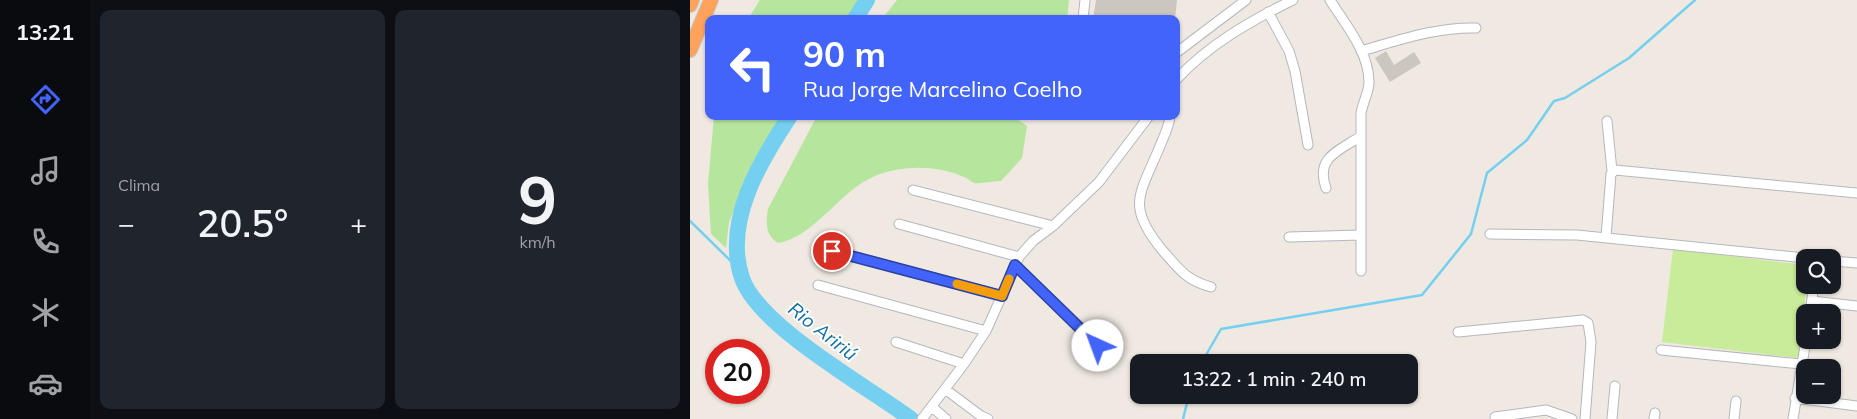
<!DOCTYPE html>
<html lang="pt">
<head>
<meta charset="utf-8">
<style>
  body { margin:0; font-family:Mulish,sans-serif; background:#20242c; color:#f1f3f6; height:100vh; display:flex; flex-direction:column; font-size:19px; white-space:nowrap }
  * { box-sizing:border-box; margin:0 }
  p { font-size:16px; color:#9ea1a6 }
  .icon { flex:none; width:28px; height:28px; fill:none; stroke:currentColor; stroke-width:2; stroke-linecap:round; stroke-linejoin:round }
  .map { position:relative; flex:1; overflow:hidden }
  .sheet { display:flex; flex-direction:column; gap:10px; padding:10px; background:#0d0f14; width:600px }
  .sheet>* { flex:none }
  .top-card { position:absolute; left:15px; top:15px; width:475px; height:105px; border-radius:10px; box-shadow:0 1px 4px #0004; background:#4264fb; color:#fff; overflow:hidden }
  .controls { position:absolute; left:1106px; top:249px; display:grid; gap:10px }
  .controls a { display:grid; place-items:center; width:45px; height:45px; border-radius:10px; background:#171b24; box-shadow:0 1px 4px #0004; font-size:25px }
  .speed { position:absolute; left:15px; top:339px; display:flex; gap:10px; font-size:25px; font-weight:700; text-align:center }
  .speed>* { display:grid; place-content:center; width:65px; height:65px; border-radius:50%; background:#171b24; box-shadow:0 1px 4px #0004; line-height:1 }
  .speed .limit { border:8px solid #d22; background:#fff; color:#111 }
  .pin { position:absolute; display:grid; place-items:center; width:42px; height:42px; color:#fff; margin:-21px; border:2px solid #fff; border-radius:50%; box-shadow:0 1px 5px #0007 }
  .me { position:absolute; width:55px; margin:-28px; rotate:317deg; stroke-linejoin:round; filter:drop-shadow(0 0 4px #0008) }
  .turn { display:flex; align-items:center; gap:18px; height:105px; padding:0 15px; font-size:22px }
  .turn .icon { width:65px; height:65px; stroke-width:2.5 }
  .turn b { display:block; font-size:35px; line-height:42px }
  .big { font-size:38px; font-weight:600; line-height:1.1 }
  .sheet .tile { flex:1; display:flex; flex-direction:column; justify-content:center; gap:8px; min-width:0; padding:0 18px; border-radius:10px; background:#20242c }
  .sheet .dial { align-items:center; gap:0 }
  .dial b { font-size:65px; line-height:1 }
  .heat { display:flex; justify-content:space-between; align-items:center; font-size:28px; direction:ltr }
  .sheet .tiles { flex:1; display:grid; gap:10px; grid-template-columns:repeat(2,1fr) }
  .trip { position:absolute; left:440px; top:354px; width:288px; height:50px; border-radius:10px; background:#171b24; box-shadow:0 1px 4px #0004; font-weight:600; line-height:50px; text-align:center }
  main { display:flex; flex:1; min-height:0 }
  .dock { display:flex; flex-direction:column; width:90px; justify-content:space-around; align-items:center; background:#090b0e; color:#9ea1a6 }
  .dock .icon { width:35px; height:35px }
  .dock .selected { color:#4264fb }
  .dock b { font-size:22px; color:#f1f3f6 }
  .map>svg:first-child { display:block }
  .green { fill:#b6e59e }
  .pitch { fill:#c9ec9a }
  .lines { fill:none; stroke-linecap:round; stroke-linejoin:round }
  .stream { stroke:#75cff0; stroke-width:2.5 }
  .river { stroke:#75cff0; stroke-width:16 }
  .building { fill:#cbc7bf }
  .minor-casing { stroke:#b4b7c1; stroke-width:11 }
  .highway-casing { stroke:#c9c9c9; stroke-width:16 }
  .minor { stroke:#fff; stroke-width:9 }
  .highway { stroke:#ffa35c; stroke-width:14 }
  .route-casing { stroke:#2b41a3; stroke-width:12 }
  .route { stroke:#4264fb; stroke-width:9 }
  .slow { stroke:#f59e0b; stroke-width:9 }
  .labels { text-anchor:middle; stroke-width:4; stroke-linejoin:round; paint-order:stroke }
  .water-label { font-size:19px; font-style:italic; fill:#0d6fa3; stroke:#fff }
</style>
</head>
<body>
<main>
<nav class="dock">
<b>13:21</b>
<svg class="icon selected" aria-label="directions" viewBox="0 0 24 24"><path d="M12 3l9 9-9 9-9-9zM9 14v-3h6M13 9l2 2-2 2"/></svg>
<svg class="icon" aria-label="music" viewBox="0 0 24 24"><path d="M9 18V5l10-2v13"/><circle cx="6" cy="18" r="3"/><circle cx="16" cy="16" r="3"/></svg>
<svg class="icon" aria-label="phone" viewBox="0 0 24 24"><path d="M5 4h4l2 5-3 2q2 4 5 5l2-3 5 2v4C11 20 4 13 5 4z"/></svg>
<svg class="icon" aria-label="climate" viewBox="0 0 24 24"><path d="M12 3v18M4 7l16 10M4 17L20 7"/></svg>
<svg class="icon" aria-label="car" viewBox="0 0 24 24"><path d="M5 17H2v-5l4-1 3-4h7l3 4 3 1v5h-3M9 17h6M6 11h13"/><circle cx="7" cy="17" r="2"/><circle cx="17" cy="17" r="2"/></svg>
</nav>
<section class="sheet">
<div class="tiles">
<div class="tile"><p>Clima</p>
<div class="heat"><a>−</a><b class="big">20.5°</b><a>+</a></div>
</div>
<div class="tile dial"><b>9</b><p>km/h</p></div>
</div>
</section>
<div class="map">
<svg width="1167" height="419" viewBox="0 0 1167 419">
  <rect width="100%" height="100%" fill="#efe9e1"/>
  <!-- green -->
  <path class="green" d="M70,0H171L159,19H58Z
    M207,0H379L377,19H192Z
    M24,116H96L58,176L39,222L36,248L21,234L18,184Z
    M127,116H323L337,126L332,158L311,181C303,181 292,184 284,183C281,182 278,178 274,177C246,165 213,165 185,176C150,190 125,237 88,243C75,235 76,223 78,209Z"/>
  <!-- pitch -->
  <path class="pitch" d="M983,249L1115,265L1117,285L1108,358L972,342Z"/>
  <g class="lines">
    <!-- stream -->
    <path class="stream" d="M0,221L49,269
      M512,362L531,329L732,295L781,234L797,173L837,140L864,101L875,98L939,58L1005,0
      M493,419L499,395"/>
    <!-- river -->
    <path class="river" d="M165,19L177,0
      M100,116C70,161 33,222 52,278C68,326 178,387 221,419"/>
  </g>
  <!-- building -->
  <path class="building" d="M406,0H487L485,19H403Z
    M696,51L704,65L724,52L731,63L700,82L685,58Z"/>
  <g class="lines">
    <defs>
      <path id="minor" d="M640,0C655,24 679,52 679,82C679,92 673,102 671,113V271
        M578,12L599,51L605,71L618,145
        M393,19L395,0
        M671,51C710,40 746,27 786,28
        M486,53L556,0
        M486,80C518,45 560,21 603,0
        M480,116C479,127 474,136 470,146C450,195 435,205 473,251C490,270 496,280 521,287
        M917,121L922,171
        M636,188C625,157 649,151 671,136
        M223,190L363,226
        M209,224L329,257
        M800,234L887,235L1115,258
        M599,237L671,235
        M916,237L921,174L925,170L1167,193
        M143,251L313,296
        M1142,261L1167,263
        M325,265L406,342L408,349L400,364
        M128,285L296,331
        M1122,301L1167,306
        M1120,312L1124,285
        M768,332L893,320L898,323L901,342L895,419
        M206,342L274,364
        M971,350L1111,364
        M255,389L291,416L298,419
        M1105,398L1167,406
        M242,407L256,419
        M805,417L856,410L882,419
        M232,419L274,364L296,331L329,257L343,241L363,226L409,182L459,116
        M922,419L925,386
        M964,419L965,413
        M1044,419L1046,401
        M1103,419L1116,340"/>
      <path id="highway" d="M0,5L2,0
        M0,50L21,0"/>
    </defs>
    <!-- minor casing -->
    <use href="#minor" class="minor-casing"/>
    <!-- highway casing -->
    <use href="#highway" class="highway-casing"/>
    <!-- minor -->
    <use href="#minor" class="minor"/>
    <!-- highway -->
    <use href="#highway" class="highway"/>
  </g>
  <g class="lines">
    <defs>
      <path id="route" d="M142,251L312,296L325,265L408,346"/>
    </defs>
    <!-- route casing -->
    <use href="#route" class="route-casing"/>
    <!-- route -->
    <use href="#route" class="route"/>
    <!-- slow -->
    <path class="slow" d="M267,284L312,296L319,279"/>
  </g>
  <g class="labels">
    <!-- water labels -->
    <g class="water-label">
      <text transform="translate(133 331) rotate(38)" y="7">Rio Aririú</text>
    </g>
  </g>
</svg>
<div class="controls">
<a><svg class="icon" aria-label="search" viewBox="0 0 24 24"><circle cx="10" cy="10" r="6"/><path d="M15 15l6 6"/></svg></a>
<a>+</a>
<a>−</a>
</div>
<div class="speed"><div class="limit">20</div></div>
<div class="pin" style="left:142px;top:251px;background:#d93025"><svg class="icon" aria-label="arrive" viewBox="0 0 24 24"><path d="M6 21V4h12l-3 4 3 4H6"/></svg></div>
<svg class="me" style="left:408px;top:346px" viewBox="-20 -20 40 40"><circle r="19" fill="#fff"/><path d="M0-13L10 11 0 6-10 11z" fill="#4264fb"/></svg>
<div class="trip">13:22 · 1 min · 240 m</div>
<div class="top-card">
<div class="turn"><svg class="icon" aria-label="left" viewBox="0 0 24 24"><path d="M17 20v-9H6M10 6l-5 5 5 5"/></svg><div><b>90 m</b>Rua Jorge Marcelino Coelho</div></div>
</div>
</div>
</main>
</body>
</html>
